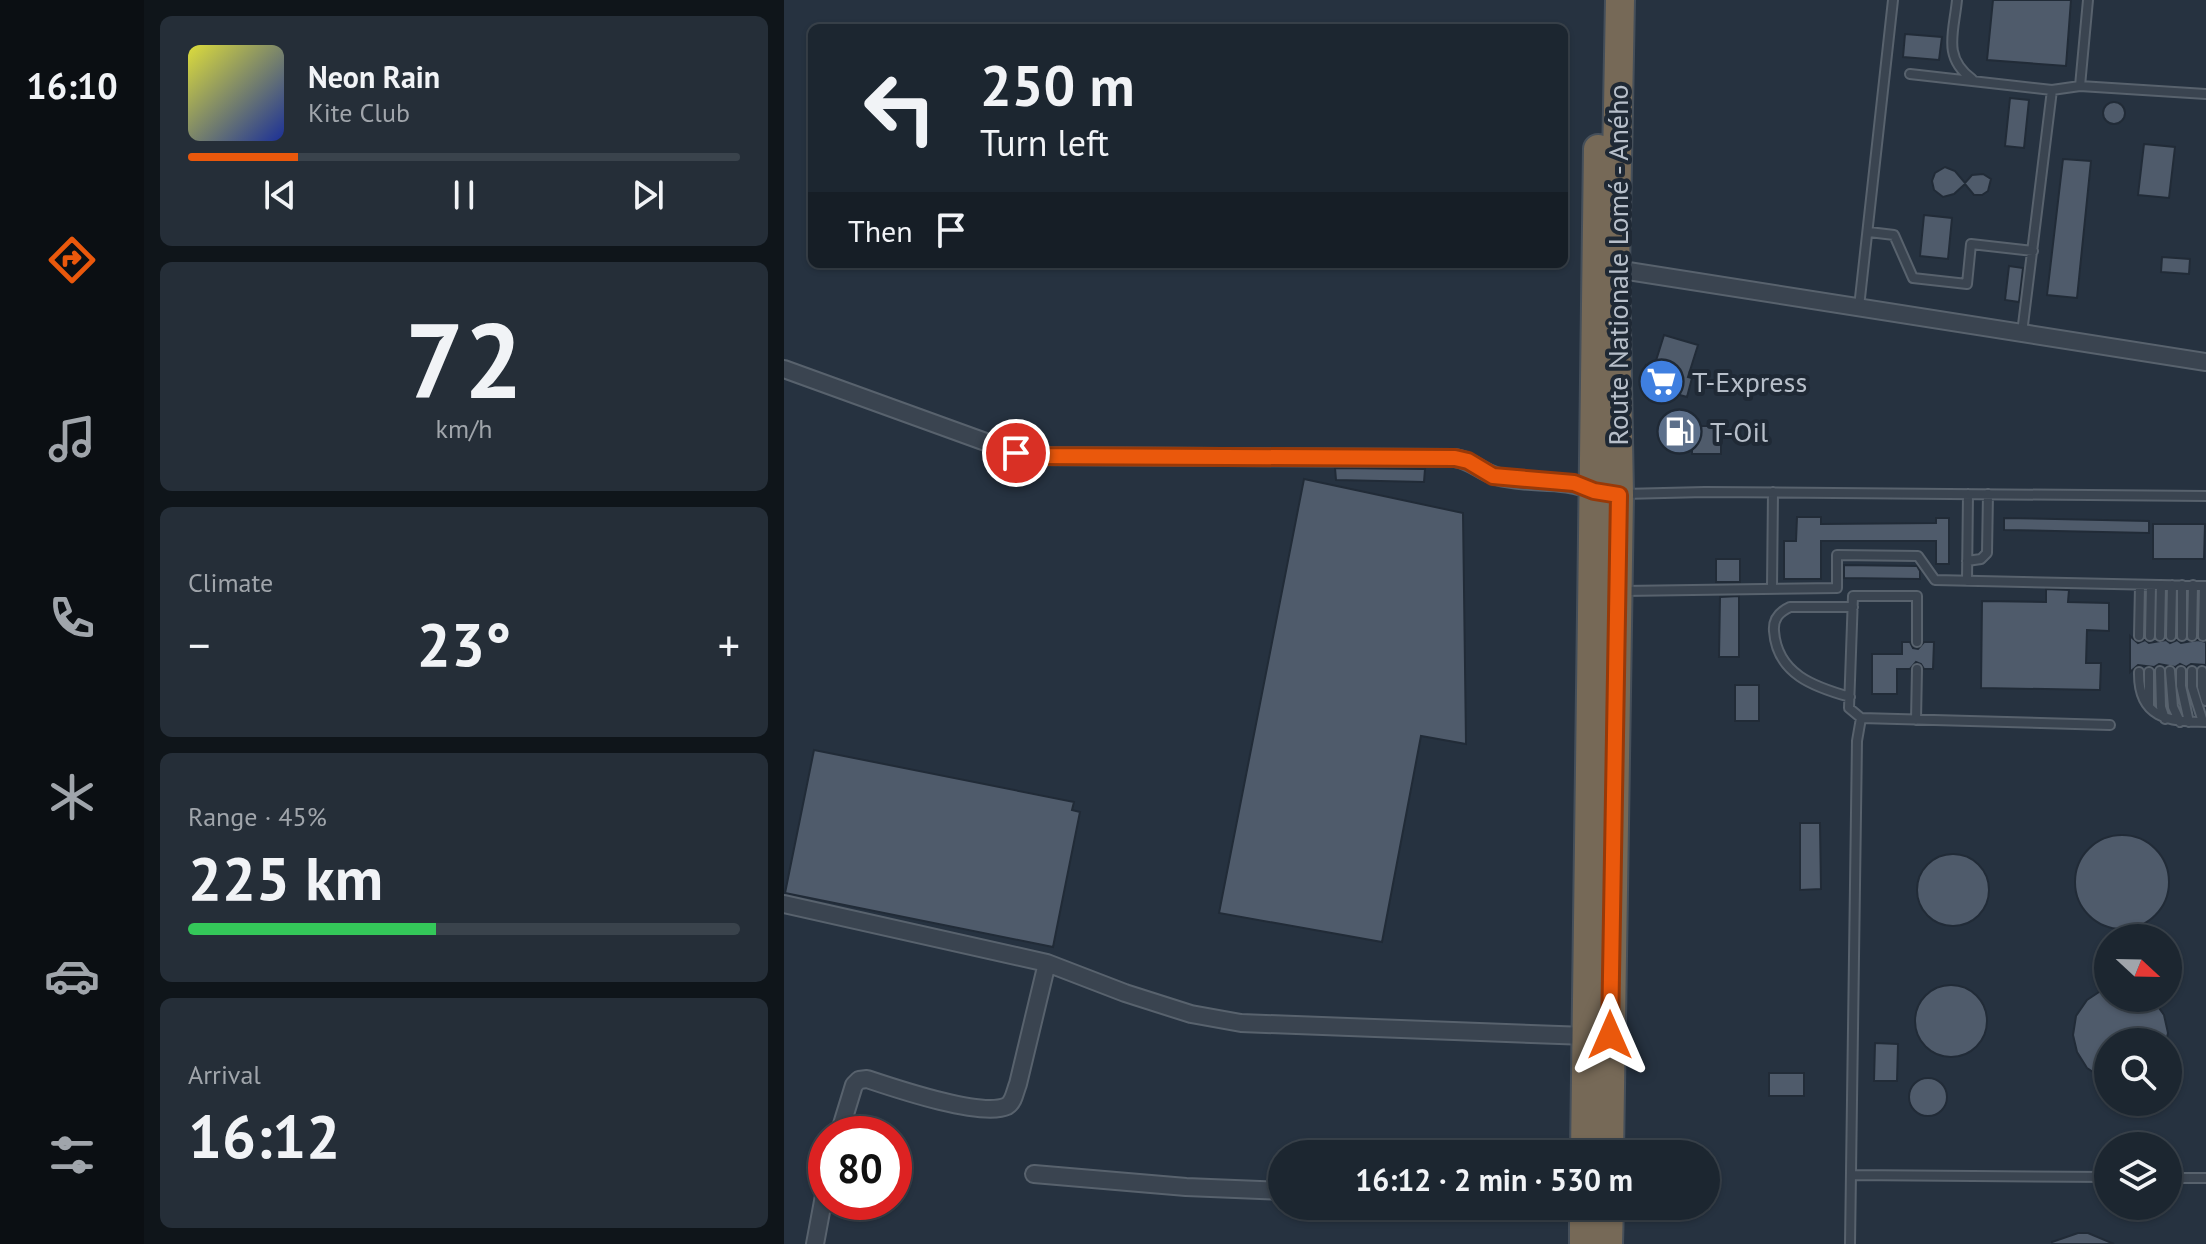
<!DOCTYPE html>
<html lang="en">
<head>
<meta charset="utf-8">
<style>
  body { margin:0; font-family:"PT Sans",sans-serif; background:#252e38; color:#f1f3f6; height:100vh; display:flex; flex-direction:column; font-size:30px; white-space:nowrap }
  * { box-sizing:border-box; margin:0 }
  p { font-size:26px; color:#a0a5ab }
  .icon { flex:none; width:44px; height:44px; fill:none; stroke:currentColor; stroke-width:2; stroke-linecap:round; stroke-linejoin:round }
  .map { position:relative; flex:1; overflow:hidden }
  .side { display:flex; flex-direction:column; gap:16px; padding:16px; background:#0f151a; width:640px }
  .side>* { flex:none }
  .guide { position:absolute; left:24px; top:24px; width:760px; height:244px; border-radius:12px; box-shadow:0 2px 6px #0004,0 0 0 2px #3a434c; background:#1c2630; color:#f1f3f6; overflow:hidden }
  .needle { width:52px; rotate:112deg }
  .fabs { position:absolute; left:1310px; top:924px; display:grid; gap:16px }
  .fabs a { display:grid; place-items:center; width:88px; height:88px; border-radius:50%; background:#1c2630; box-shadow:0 2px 6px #0004,0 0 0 2px #3a434c; font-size:40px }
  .speed { position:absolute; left:24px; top:1116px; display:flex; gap:16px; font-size:40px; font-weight:700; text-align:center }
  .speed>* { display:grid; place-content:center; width:104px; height:104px; border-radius:50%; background:#1c2630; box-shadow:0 2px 6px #0004,0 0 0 2px #3a434c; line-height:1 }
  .speed .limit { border:12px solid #d22; background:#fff; color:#111 }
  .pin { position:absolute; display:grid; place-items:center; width:68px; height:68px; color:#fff; margin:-34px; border:4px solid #fff; border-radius:50%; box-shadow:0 2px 8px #0007 }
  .me { position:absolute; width:88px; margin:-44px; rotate:0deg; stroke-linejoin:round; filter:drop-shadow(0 0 6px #0008) }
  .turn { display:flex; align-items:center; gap:28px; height:168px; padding:0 40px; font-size:36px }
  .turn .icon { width:104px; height:104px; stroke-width:2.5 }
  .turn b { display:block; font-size:56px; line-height:68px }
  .then { display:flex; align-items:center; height:76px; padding:0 40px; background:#0003; gap:16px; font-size:30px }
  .big { font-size:60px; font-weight:600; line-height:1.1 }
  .side .tile { flex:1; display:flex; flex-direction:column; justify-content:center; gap:12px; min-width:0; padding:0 28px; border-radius:12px; background:#252e38 }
  .side .dial { align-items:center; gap:0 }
  .dial b { font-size:104px; line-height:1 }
  .song { display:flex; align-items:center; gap:24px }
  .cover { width:96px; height:96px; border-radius:12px; background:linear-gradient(135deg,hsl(60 70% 55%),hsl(230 70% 35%)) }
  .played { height:8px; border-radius:4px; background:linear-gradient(90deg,#ea580c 20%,#3a434c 20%) }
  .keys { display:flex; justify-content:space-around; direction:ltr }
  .heat { display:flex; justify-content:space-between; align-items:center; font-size:44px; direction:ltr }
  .charge { height:12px; border-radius:6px; background:linear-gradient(90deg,#34c759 45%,#3a434c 0) }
  .trip { position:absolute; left:484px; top:1140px; width:452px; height:80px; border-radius:40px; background:#1c2630; box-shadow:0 2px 6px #0004,0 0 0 2px #3a434c; font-weight:600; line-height:80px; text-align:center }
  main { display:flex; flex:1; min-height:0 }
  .tab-bar { display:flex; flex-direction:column; width:144px; justify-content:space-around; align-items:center; background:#0b0f13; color:#a0a5ab }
  .tab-bar .icon { width:56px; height:56px }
  .tab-bar .current { color:#ea580c }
  .tab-bar b { font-size:36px; color:#f1f3f6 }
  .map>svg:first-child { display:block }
  .building { fill:#4f5b6b; stroke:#212b37; stroke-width:2 }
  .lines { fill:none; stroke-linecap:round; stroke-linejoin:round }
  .lane-casing { stroke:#58626d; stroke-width:12 }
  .street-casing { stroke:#58626d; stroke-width:20 }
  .highway-casing { stroke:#454f5a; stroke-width:32 }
  .lane { stroke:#3a4450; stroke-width:8 }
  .street { stroke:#3a4450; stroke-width:16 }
  .highway { stroke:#766957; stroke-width:28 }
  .route-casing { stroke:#983908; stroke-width:20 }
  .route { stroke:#ea580c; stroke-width:14 }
  .labels { text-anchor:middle; stroke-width:8; stroke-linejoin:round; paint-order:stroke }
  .street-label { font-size:28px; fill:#b7bfca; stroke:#1f2935 }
  .poi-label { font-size:28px; fill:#b7bfca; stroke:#1f2935; text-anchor:start }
</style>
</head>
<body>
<main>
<nav class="tab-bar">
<b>16:10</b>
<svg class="icon current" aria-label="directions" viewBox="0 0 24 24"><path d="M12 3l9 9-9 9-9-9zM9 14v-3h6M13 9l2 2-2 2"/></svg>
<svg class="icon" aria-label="music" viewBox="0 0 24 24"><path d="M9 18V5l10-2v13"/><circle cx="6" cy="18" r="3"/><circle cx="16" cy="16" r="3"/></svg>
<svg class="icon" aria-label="phone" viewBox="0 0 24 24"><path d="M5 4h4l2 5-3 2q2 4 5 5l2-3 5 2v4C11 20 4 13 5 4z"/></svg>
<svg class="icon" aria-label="climate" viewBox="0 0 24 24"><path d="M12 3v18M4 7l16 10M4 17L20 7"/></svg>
<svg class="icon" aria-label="car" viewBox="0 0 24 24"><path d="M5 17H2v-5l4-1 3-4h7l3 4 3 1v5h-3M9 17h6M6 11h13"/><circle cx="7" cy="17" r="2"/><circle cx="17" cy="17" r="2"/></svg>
<svg class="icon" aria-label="filters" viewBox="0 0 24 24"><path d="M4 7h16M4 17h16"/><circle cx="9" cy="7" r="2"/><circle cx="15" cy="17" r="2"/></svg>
</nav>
<section class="side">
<div class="tile">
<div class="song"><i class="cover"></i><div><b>Neon Rain</b><p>Kite Club</p></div></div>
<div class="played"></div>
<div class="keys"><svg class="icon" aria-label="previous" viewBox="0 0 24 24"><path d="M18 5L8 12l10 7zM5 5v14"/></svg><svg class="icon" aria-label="pause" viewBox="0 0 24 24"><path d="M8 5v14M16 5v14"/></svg><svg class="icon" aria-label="next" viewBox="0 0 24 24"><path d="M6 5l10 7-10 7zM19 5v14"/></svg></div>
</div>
<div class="tile dial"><b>72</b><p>km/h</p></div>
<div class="tile"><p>Climate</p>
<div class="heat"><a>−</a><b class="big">23°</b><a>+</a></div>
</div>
<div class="tile"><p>Range · 45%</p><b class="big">225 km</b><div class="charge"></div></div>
<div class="tile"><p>Arrival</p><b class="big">16:12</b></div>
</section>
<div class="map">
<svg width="1422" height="1244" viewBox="0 0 1422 1244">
  <rect width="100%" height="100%" fill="#263240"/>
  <!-- building -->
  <path class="building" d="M1209,0H1287L1282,66L1203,60Z
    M1121,34L1158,37L1155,60L1119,57Z
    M1226,98L1245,100L1240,148L1221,146Z
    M1319 113a11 11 0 1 1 22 0a11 11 0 1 1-22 0Z
    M1360,144L1391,147L1385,198L1354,195Z
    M1279,159L1307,161L1293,298L1263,295Z
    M1161,167L1171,171L1181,183L1188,175L1199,174L1207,179L1204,191L1198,195H1190L1181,184L1170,194L1159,197L1150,190L1148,181L1151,173Z
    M1140,215L1168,218L1164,259L1136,256Z
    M1378,257L1406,259L1405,274L1377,272Z
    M1225,266L1239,268L1235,302L1221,300Z
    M880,335L914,345L904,377L908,378L903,397L856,384L862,365L870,367Z
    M908,426H937V454H908Z
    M551,468L641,469L640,482L552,480Z
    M520,479L679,513L682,744L637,736L598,942L435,913Z
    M1013,517H1037V524L1152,523V518H1165V564H1152V541H1037V579H1000V541H1012Z
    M1220,518L1365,521V533L1220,530Z
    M1369,524H1421L1420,559H1369Z
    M932,559H956V582H932Z
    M1060,565L1133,566L1136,571V579L1060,578Z
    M1262,589L1285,590L1284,602L1325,603V631L1303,630L1302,663H1317L1316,690L1197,688L1198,601L1262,602Z
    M955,596V657H935L936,597Z
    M1346,636L1354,643L1361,640L1365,643L1382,640L1386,643L1393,640L1397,643L1414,640L1422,642V665L1407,664L1402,667L1396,664L1391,667L1375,664L1370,667L1354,665L1346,672Z
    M1118,642H1126L1129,648L1134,649L1140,642H1150L1149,669H1140L1137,664L1132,662L1126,669H1113V694H1088V654H1118Z
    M951,685H975V721H951Z
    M30,750L290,802L288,810L296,812L269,947L1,893Z
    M1016,823H1036L1037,889L1016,890Z
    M1291 882a47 47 0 1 1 94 0a47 47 0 1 1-94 0Z
    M1133 890a36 36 0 1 1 72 0a36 36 0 1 1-72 0Z
    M1131 1021a36 36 0 1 1 72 0a36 36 0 1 1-72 0Z
    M1324,986V998H1368L1380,1015L1384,1033L1382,1042H1324V1082L1303,1068L1293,1052L1289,1035L1292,1016L1303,1000Z
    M1091,1043L1114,1044L1113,1081H1090Z
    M985,1073H1020V1096H985Z
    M1125 1097a19 19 0 1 1 38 0a19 19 0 1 1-38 0Z
    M1294,1233H1304L1330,1244H1268V1242Z"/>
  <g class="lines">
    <defs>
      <path id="lane" d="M1173,0C1170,32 1158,57 1188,79
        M1126,74L1268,90
        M1296,86L1304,0
        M1085,232L1110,235L1129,278L1183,284L1187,244L1249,251
        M1075,307L1109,0
        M1238,333L1268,90L1296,86L1422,94
        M839,494L921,492L1422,496
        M1183,561L1197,559L1203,553L1204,494
        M1183,581L1184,494
        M988,588L989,492
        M839,591L1053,588V555L1134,556L1151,580L1422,586
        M1355,636L1356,585
        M1366,636L1367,585
        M1376,636L1377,585
        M1387,636L1388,585
        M1398,636V585
        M1408,636L1409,585
        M1419,636L1420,586
        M1133,642V596H1069L1065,708L1077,718L1326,725
        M1376,671L1377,707L1381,719
        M1386,671L1389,707L1396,722
        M1397,671V686L1405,722
        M1408,671V687L1419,722
        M1418,671V687L1422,701
        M1355,672C1354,718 1384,722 1422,722
        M1066,697C1030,687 993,674 990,631C989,619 995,612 1006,607H1069
        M1365,706V672
        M1132,720L1133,669
        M1067,1175L1324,1177
        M1384,1178H1422
        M1066,1244L1073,741L1077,718"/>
      <path id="street" d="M825,268L1422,362
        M0,369L232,453L246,456L671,458C687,460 697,472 712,476C746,486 776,476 812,492
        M0,904L263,963L341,993L407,1014L457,1023L803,1036
        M55,1134L70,1085L75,1080L83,1079C110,1088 198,1118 223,1106C230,1102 231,1091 234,1084L263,963
        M250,1174L402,1187L498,1191
        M31,1244L42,1185"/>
      <path id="highway" d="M801,1154L814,149
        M825,1154L835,495L831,270L836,0
        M800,1244V1206
        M824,1244L825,1206"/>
    </defs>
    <!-- lane casing -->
    <use href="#lane" class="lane-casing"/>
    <!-- street casing -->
    <use href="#street" class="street-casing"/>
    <!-- highway casing -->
    <use href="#highway" class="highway-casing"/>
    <!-- lane -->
    <use href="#lane" class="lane"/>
    <!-- street -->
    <use href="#street" class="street"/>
    <!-- highway -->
    <use href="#highway" class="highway"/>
  </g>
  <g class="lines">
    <defs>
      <path id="route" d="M232,453L252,456L671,458L684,461L709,476L790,483L810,491L835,495L826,1035"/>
    </defs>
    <!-- route casing -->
    <use href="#route" class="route-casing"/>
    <!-- route -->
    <use href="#route" class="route"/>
  </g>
  <!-- icons -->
  <defs>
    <symbol id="supermarket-disc" viewBox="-11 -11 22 22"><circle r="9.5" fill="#3f7fe0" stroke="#1f2935"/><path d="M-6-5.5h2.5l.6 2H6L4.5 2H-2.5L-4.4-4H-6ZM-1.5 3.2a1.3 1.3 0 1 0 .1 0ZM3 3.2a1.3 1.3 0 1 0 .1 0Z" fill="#fff"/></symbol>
    <symbol id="fuel-disc" viewBox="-11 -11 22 22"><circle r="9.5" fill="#5c6f8a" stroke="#1f2935"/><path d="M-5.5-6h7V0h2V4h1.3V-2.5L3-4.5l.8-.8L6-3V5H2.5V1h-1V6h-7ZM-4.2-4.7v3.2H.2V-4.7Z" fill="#fff"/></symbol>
  </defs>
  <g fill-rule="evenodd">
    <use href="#supermarket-disc" x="852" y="356" width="51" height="51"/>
    <use href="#fuel-disc" x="870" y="406" width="51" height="51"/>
  </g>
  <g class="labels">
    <!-- street labels -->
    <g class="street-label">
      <text transform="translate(834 265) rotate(-90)" y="10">Route Nationale Lomé - Aného</text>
    </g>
    <!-- poi labels -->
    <g class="poi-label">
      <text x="908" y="392">T-Express</text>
      <text x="926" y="442">T-Oil</text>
    </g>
  </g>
</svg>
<div class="fabs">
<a><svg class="needle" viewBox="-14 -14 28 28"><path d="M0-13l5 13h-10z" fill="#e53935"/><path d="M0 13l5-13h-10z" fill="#a0a5ab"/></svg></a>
<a><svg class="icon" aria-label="search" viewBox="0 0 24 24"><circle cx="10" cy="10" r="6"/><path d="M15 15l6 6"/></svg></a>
<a><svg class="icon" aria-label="layers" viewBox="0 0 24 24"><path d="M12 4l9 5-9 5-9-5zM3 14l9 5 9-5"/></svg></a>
</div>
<div class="speed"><div class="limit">80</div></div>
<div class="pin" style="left:232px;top:453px;background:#d93025"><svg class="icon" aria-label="arrive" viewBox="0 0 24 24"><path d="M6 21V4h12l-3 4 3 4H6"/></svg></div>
<svg class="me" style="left:826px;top:1035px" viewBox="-20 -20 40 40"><path d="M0-17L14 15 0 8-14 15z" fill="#ea580c" stroke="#fff" stroke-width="4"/></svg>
<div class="trip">16:12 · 2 min · 530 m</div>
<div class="guide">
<div class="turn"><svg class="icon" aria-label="left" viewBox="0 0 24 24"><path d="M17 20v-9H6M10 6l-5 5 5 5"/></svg><div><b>250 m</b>Turn left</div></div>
<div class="then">Then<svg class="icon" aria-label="arrive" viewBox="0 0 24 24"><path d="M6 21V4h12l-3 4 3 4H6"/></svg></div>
</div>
</div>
</main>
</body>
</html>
